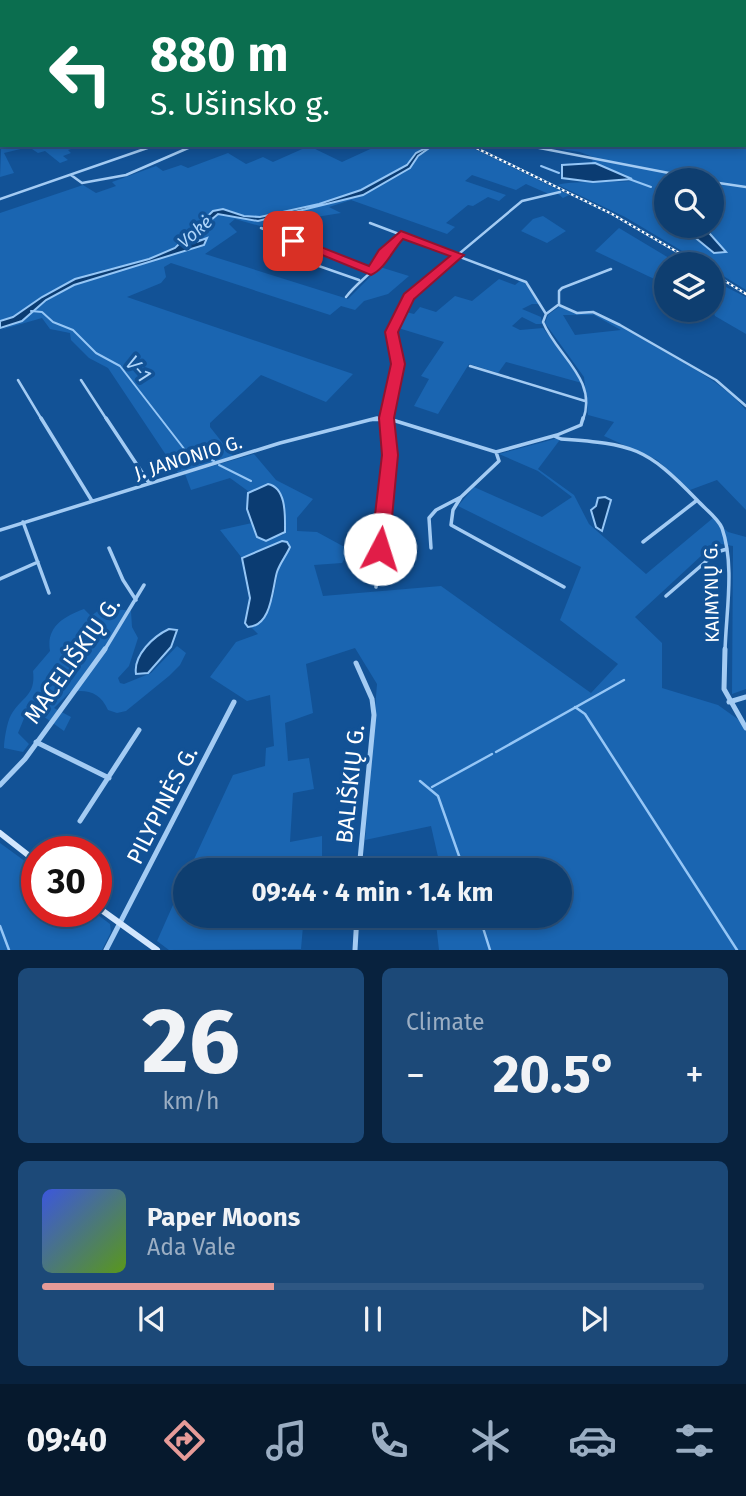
<!DOCTYPE html>
<html lang="en">
<head>
<meta charset="utf-8">
<style>
  body { margin:0; font-family:"Fira Sans",sans-serif; background:#1c4978; color:#f1f3f6; height:100vh; display:flex; flex-direction:column; font-size:26px; white-space:nowrap }
  * { box-sizing:border-box; margin:0 }
  p { font-size:23px; color:#9baec3 }
  .icon { flex:none; width:38px; height:38px; fill:none; stroke:currentColor; stroke-width:2; stroke-linecap:round; stroke-linejoin:round }
  .map { position:relative; height:950px; overflow:hidden }
  .side { display:flex; flex-direction:column; gap:18px; padding:18px; background:#08223e; flex:1 }
  .side>* { flex:none }
  .hud { position:absolute; left:0px; top:0px; width:747px; height:147px; box-shadow:0 4px 10px #0003,0 0 0 2px #2e5783; background:#0b6e4f; color:#fff; overflow:hidden }
  .fabs { position:absolute; left:654px; top:168px; display:grid; gap:14px }
  .fabs a { display:grid; place-items:center; width:70px; height:70px; border-radius:50%; background:#0e3e70; box-shadow:0 4px 10px #0003,0 0 0 2px #2e5783; font-size:35px }
  .speed { position:absolute; left:21px; top:836px; display:flex; gap:14px; font-size:35px; font-weight:700; text-align:center }
  .speed>* { display:grid; place-content:center; width:91px; height:91px; border-radius:50%; background:#0e3e70; box-shadow:0 4px 10px #0003,0 0 0 2px #2e5783; line-height:1 }
  .speed .limit { border:10px solid #d22; background:#fff; color:#111 }
  .pin { position:absolute; display:grid; place-items:center; width:60px; height:60px; color:#fff; margin:-30px; border-radius:14px; box-shadow:0 4px 10px #0006 }
  .me { position:absolute; width:77px; margin:-38px; rotate:5deg; stroke-linejoin:round; filter:drop-shadow(0 0 5px #0008) }
  .turn { display:flex; align-items:center; gap:24px; height:147px; padding:0 35px; font-size:32px }
  .turn .icon { width:91px; height:91px; stroke-width:2.5 }
  .turn b { display:block; font-size:49px; line-height:60px }
  .big { font-size:52px; font-weight:700; line-height:1.1 }
  .side .widget { flex:1; display:flex; flex-direction:column; justify-content:center; gap:10px; min-width:0; padding:0 24px; border-radius:10px; background:#1c4978 }
  .side .dial { align-items:center; gap:0 }
  .dial b { font-size:91px; line-height:1 }
  .song { display:flex; align-items:center; gap:21px }
  .cover { width:84px; height:84px; border-radius:10px; background:linear-gradient(135deg,hsl(230 70% 55%),hsl(90 70% 35%)) }
  .played { height:7px; border-radius:4px; background:linear-gradient(90deg,#e69b98 35%,#2e5783 35%) }
  .keys { display:flex; justify-content:space-around; direction:ltr }
  .heat { display:flex; justify-content:space-between; align-items:center; font-size:38px; direction:ltr }
  .side .tiles { flex:1; display:grid; gap:18px; grid-template-columns:1fr 1fr }
  .widget:last-child { grid-column:span 2 }
  .trip { position:absolute; left:173px; top:858px; width:399px; height:70px; border-radius:35px; background:#0e3e70; box-shadow:0 4px 10px #0003,0 0 0 2px #2e5783; font-weight:700; line-height:70px; text-align:center }
  .dock { display:flex; height:112px; justify-content:space-around; align-items:center; background:#06192d; color:#9baec3 }
  .dock .icon { width:49px; height:49px }
  .dock .on { color:#e69b98 }
  .dock b { font-size:32px; color:#f1f3f6 }
  .map>svg:first-child { display:block }
  .green { fill:#1a65b1; fill-rule:evenodd }
  .water { fill:#0b3c72; stroke:#95c6f6; stroke-width:2 }
  .lines { fill:none; stroke-linecap:round; stroke-linejoin:round }
  .stream-far1 { stroke:#95c6f6; stroke-width:2 }
  .stream { stroke:#95c6f6; stroke-width:2.5 }
  .river { stroke:#0b3c72; stroke-width:3.5 }
  .street-far3 { stroke:#a3cbf3; stroke-width:2 }
  .street-far2 { stroke:#a3cbf3; stroke-width:2.5 }
  .street-far1 { stroke:#a3cbf3; stroke-width:3.5 }
  .street { stroke:#a3cbf3; stroke-width:5 }
  .secondary-far1 { stroke:#d2e6fd; stroke-width:2 }
  .secondary { stroke:#d2e6fd; stroke-width:6 }
  .highway { stroke:#fff; stroke-width:2.5 }
  .rail-casing { stroke:#fff; stroke-width:2.5 }
  .rail { stroke:#125296; stroke-width:2; stroke-dasharray:2.5; stroke-linecap:butt }
  .route { fill:#e11d48; stroke:#92132f; stroke-width:2 }
  .labels { text-anchor:middle; stroke-width:7; stroke-linejoin:round; paint-order:stroke }
  .far-water-label { font-size:18px; font-style:italic; fill:#afd5fa; stroke:#125296 }
  .street-label { font-size:19px; fill:#fff; stroke:#125296 }
  .water-label { font-size:21px; font-style:italic; fill:#afd5fa; stroke:#125296 }
  .near-street-label { font-size:23px; fill:#fff; stroke:#125296 }
</style>
</head>
<body>
<div class="map">
<svg width="746" height="950" viewBox="0 0 746 950">
  <rect width="100%" height="100%" fill="#125296"/>
  <!-- green -->
  <path class="green" d="M746,101V290L712,269V264H704L625,217L558,185C564,181 622,182 635,181L624,174L592,163L593,157L580,152L535,145H746ZM667,180H712V226H667Z
    M2,127V145H71L74,148L68,150L71,153L63,156L68,160L60,163L45,151L38,153L29,147L4,153L14,173L0,177Z
    M379,145H422L426,148L416,153L407,165L361,190L319,204L260,217L244,216L230,210L213,211C200,221 193,237 179,246C148,266 108,265 75,279C49,291 27,313 0,321V213L83,185L96,193L116,186L112,182L156,166L163,171L181,165L188,168L228,153L246,164L263,157L273,162L309,146L342,162Z
    M432,145H466L569,195L563,198L557,193L551,195L526,184L516,190L472,175L465,181L506,195L499,201L488,197L473,206L468,205L446,223L455,227L447,234L351,200L329,207L341,213L260,226L235,219L229,224L237,232L205,254L348,299L380,267L409,276L388,294L364,301L355,310L341,306L330,315L171,263L164,267L166,277L161,283L127,297L353,374L326,402L261,375L210,423V427L233,456L178,473L108,368L89,358L71,340L70,333L50,329L42,318L0,330L22,321L46,300L74,285L196,248L204,239L198,242L211,220L218,214L258,221L363,195L410,168L418,156Z
    M543,216L566,231L547,243L521,231L533,219Z
    M619,228L679,264H667V285L595,251Z
    M499,279L515,285L521,280L524,282L539,304H532L522,309L541,317L542,324H536L522,317L512,326L520,330L543,328L577,372L582,383L506,362L498,373L469,364L438,414L414,406L429,379L421,376L444,342L395,327L406,312L414,314L420,307L436,312L455,296L472,301Z
    M712,280L746,297V334L715,316L712,308Z
    M560,306C578,316 582,310 596,315C618,322 638,337 658,348C690,367 722,382 746,410V510L717,480L690,490L657,460L604,436L614,422L588,415L584,377L545,323L548,315ZM563,315H594L621,330L575,335Z
    M562,437L538,469L574,495L589,524L646,574L713,518L728,532L746,537V689L732,694L733,546L715,543L635,617L662,643V688L718,705L746,725V950H439L435,915H560V870H441L431,826L365,840L377,684L355,648L306,664L313,713L285,723L288,761L309,758L314,789L293,793L290,842L322,836V868L189,870L233,775L265,766L266,748L274,746L270,695L247,701L210,677L236,642L258,634L251,627L255,626L273,598L279,567L289,550L242,558L220,530L252,523L257,537L262,540L283,535L282,499L275,486L248,491L230,478L191,490L185,474L254,454L276,480L313,499L297,518V531L317,532L350,550L342,563L314,565L323,596L441,586L591,693L618,664L560,620L581,567L458,506L474,487L542,517L572,497L538,471L499,454Z
    M103,607L131,611L132,627L138,638L129,666L118,678L120,683L124,684L151,673L177,646L186,653L180,665L169,676L126,711L117,713L108,710C100,692 87,689 70,692L54,708L71,717L64,731L36,711L25,716L18,733L29,744L23,752L4,748C4,740 7,722 11,715C22,696 36,696 33,671L50,651C46,627 63,617 84,609L91,616Z
    M0,843L37,870V912H94L110,924L111,932L102,950H0Z
    M185,878L186,915H304L301,949L169,950L157,941Z"/>
  <!-- water -->
  <path class="water" d="M422,145L432,146L418,156L410,168L363,195L258,221L218,214L211,220L199,241L207,238L204,245L74,285L46,300L22,321L0,328V321L13,317L42,297L75,279L149,259L175,248L213,211L223,209L244,216L260,217L319,204L361,190L407,165L416,153L426,148Z
    M595,163L632,179L593,182L562,178V165Z
    M681,226H703L726,252L714,253Z
    M268,484C287,488 285,517 285,532L266,541L257,537L247,509L248,493Z
    M605,497L611,500L602,531L596,527L591,510L596,506L598,498Z
    M282,541L287,542L290,547C286,556 280,563 277,572C272,589 272,626 248,627L245,623L250,598L242,558Z
    M169,629L177,630L171,647L148,673L136,674C133,655 154,636 169,629Z"/>
  <g class="lines">
    <!-- stream-far1 -->
    <path class="stream-far1" d="M541,166L559,173
      M629,179L651,187
      M31,311L42,312L53,322L73,330L96,353L120,366L185,450L214,461
      M219,465L251,481"/>
    <!-- stream -->
    <path class="stream" d="M575,707L585,714L737,950
      M496,752L624,680
      M420,781L438,796L464,870
      M432,787L492,754
      M479,915L490,950
      M0,926L9,950"/>
    <!-- river -->
    <path class="river" d="M689,2L697,0"/>
    <!-- street-far3 -->
    <path class="street-far3" d="M263,0L266,2
      M151,2L154,0
      M522,2L526,0"/>
    <!-- street-far2 -->
    <path class="street-far2" d="M524,145L705,180
      M71,175L82,183L126,175L195,145
      M712,182L746,187
      M0,199L156,145
      M370,223L526,282L546,314L543,322C557,356 598,379 583,420
      M261,228L371,271
      M270,249L359,280
      M346,297C356,284 367,277 378,265C386,256 392,244 401,234
      M559,305L577,313L593,312L620,325L716,380L746,406
      M559,305V291L562,288L611,269
      M546,314L558,305
      M470,366L585,401
      M18,380L42,420
      M81,380L107,420
      M371,420H392
      M386,420L398,364L392,332L401,309L411,294L522,201L560,192"/>
    <!-- street-far1 -->
    <path class="street-far1" d="M41,418L92,501
      M106,418L149,483
      M386,418L496,452L557,435L581,425L583,418
      M554,436L561,439C633,444 646,447 697,500C704,508 718,518 722,528C735,566 726,612 725,651
      M461,497L453,510L451,525L564,587
      M23,522L49,593
      M0,530L280,443L377,418
      M643,542L696,501
      M109,548L123,580L136,600
      M431,548L429,518L436,510L461,497L499,461L496,452
      M0,579L38,562
      M376,587L390,455L386,418
      M666,596L717,552L727,549
      M104,651L144,585"/>
    <!-- street -->
    <path class="street" d="M725,649L724,689L746,728
      M356,663L372,699L374,715L359,870
      M729,702L746,697
      M36,742L109,778
      M0,785L25,759L105,649
      M80,821L139,730
      M106,950L234,702
      M355,950L357,915"/>
    <!-- secondary-far1 -->
    <path class="secondary-far1" d="M410,2L413,0"/>
    <!-- secondary -->
    <path class="secondary" d="M0,833L37,862
      M96,906L157,950"/>
    <!-- highway -->
    <path class="highway" d="M307,0L316,2
      M40,2L48,0"/>
    <defs>
      <path id="rail" d="M274,0L276,2
        M106,2L109,0
        M0,75L2,73
        M470,145L612,214L698,264
        M712,273L746,294"/>
    </defs>
    <!-- rail casing -->
    <use href="#rail" class="rail-casing"/>
    <!-- rail -->
    <use href="#rail" class="rail"/>
  </g>
  <!-- route -->
  <path class="route" d="M401,231L464,255L414,299L398,332L405,364L394,418L398,455L389,549L386,554H374L371,549L382,455L379,418L391,364L385,332L404,294L450,256L403,239C392,251 385,269 371,275L288,241L298,238L369,266L379,250Z"/>
  <g class="labels">
    <!-- far-water labels -->
    <g class="far-water-label">
      <text transform="translate(195 232) rotate(-41)" y="6">Vokė</text>
    </g>
    <!-- street labels -->
    <g class="street-label">
      <text transform="translate(188 457) rotate(-17)" y="7">J. JANONIO G.</text>
      <text transform="translate(711 593) rotate(-91)" y="7">KAIMYNŲ G.</text>
    </g>
    <!-- water labels -->
    <g class="water-label">
      <text transform="translate(138 369) rotate(49)" y="7">V-1</text>
    </g>
    <!-- near-street labels -->
    <g class="near-street-label">
      <text transform="translate(72 660) rotate(-55)" y="8">MACELIŠKIŲ G.</text>
      <text transform="translate(350 784) rotate(-84)" y="8">BALIŠKIŲ G.</text>
      <text transform="translate(162 805) rotate(-63)" y="8">PILYPINĖS G.</text>
    </g>
  </g>
</svg>
<div class="fabs">
<a><svg class="icon" aria-label="search" viewBox="0 0 24 24"><circle cx="10" cy="10" r="6"/><path d="M15 15l6 6"/></svg></a>
<a><svg class="icon" aria-label="layers" viewBox="0 0 24 24"><path d="M12 4l9 5-9 5-9-5zM3 14l9 5 9-5"/></svg></a>
</div>
<div class="speed"><div class="limit">30</div></div>
<div class="pin" style="left:293px;top:241px;background:#d93025"><svg class="icon" aria-label="arrive" viewBox="0 0 24 24"><path d="M6 21V4h12l-3 4 3 4H6"/></svg></div>
<svg class="me" style="left:380px;top:549px" viewBox="-20 -20 40 40"><circle r="19" fill="#fff"/><path d="M0-13L10 11 0 6-10 11z" fill="#e11d48"/></svg>
<div class="trip">09:44 · 4 min · 1.4 km</div>
<div class="hud">
<div class="turn"><svg class="icon" aria-label="left" viewBox="0 0 24 24"><path d="M17 20v-9H6M10 6l-5 5 5 5"/></svg><div><b>880 m</b>S. Ušinsko g.</div></div>
</div>
</div>
<section class="side">
<div class="tiles">
<div class="widget dial"><b>26</b><p>km/h</p></div>
<div class="widget"><p>Climate</p>
<div class="heat"><a>−</a><b class="big">20.5°</b><a>+</a></div>
</div>
<div class="widget">
<div class="song"><i class="cover"></i><div><b>Paper Moons</b><p>Ada Vale</p></div></div>
<div class="played"></div>
<div class="keys"><svg class="icon" aria-label="previous" viewBox="0 0 24 24"><path d="M18 5L8 12l10 7zM5 5v14"/></svg><svg class="icon" aria-label="pause" viewBox="0 0 24 24"><path d="M8 5v14M16 5v14"/></svg><svg class="icon" aria-label="next" viewBox="0 0 24 24"><path d="M6 5l10 7-10 7zM19 5v14"/></svg></div>
</div>
</div>
</section>
<nav class="dock">
<b>09:40</b>
<svg class="icon on" aria-label="directions" viewBox="0 0 24 24"><path d="M12 3l9 9-9 9-9-9zM9 14v-3h6M13 9l2 2-2 2"/></svg>
<svg class="icon" aria-label="music" viewBox="0 0 24 24"><path d="M9 18V5l10-2v13"/><circle cx="6" cy="18" r="3"/><circle cx="16" cy="16" r="3"/></svg>
<svg class="icon" aria-label="phone" viewBox="0 0 24 24"><path d="M5 4h4l2 5-3 2q2 4 5 5l2-3 5 2v4C11 20 4 13 5 4z"/></svg>
<svg class="icon" aria-label="climate" viewBox="0 0 24 24"><path d="M12 3v18M4 7l16 10M4 17L20 7"/></svg>
<svg class="icon" aria-label="car" viewBox="0 0 24 24"><path d="M5 17H2v-5l4-1 3-4h7l3 4 3 1v5h-3M9 17h6M6 11h13"/><circle cx="7" cy="17" r="2"/><circle cx="17" cy="17" r="2"/></svg>
<svg class="icon" aria-label="filters" viewBox="0 0 24 24"><path d="M4 7h16M4 17h16"/><circle cx="9" cy="7" r="2"/><circle cx="15" cy="17" r="2"/></svg>
</nav>
</body>
</html>
